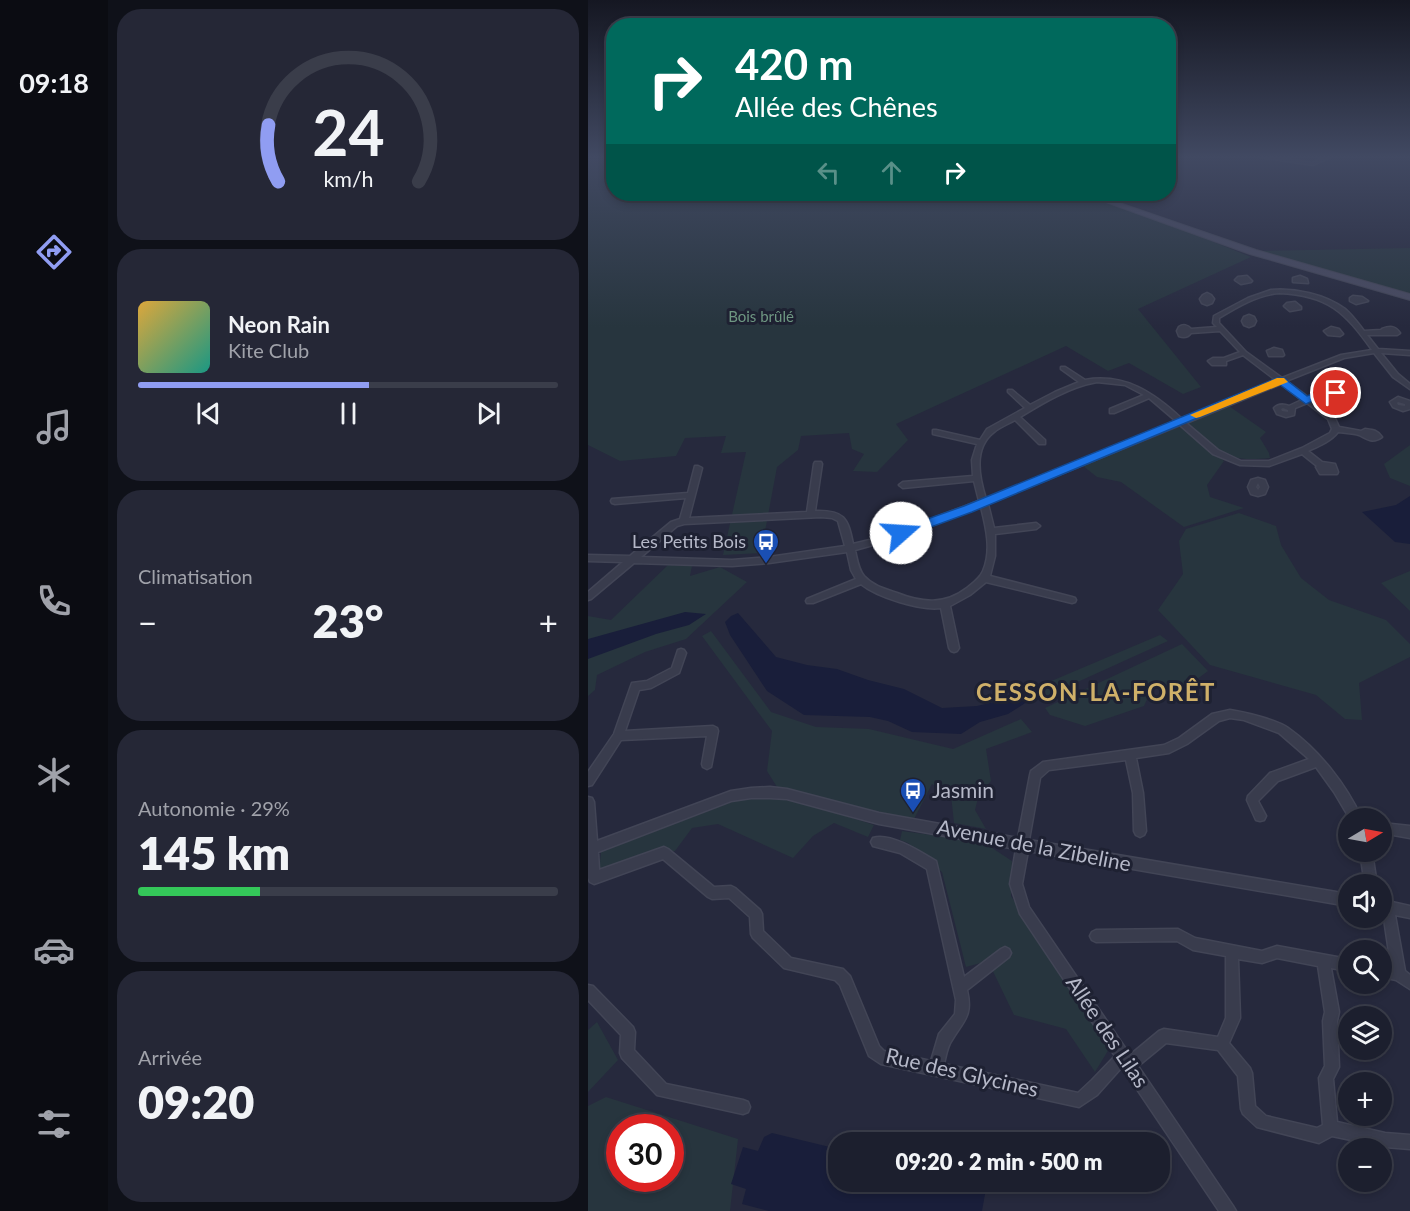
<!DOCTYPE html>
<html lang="fr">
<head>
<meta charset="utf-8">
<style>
  body { margin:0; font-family:Lato,sans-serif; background:#252736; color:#f1f3f6; height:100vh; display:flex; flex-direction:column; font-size:22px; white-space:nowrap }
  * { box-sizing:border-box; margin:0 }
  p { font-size:20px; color:#a0a2aa }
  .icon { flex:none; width:33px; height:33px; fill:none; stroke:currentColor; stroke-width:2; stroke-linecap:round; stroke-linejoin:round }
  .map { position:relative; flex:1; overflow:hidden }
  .side { display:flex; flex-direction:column; gap:9px; padding:9px; background:#0f1119; width:480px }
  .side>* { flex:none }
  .guide { position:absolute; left:18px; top:18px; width:570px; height:183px; border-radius:24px; box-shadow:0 3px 9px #0003,0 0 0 2px #3a3d4a; background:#00695c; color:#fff; overflow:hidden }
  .needle { width:39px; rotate:80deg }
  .buttons { position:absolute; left:750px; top:808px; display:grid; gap:12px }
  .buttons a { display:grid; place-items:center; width:54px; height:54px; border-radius:50%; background:#1c1f2e; box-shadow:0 3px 9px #0003,0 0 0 2px #3a3d4a; font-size:30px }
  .speed { position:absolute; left:18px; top:1114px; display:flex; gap:12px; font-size:30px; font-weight:700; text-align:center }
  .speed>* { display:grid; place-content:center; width:78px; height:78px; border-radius:50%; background:#1c1f2e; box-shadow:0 3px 9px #0003,0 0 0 2px #3a3d4a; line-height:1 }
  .speed .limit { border:9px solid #d22; background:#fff; color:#111 }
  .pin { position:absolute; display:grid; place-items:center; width:51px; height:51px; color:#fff; margin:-26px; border:3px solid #fff; border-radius:50%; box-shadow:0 2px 6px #0007 }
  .me { position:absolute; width:66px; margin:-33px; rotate:71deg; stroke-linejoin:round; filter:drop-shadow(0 0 4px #0008) }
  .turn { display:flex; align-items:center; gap:21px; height:126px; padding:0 30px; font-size:27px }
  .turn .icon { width:78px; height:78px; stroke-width:2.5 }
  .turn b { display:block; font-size:42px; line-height:51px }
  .lanes { display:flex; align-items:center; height:57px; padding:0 30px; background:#0003; justify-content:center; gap:30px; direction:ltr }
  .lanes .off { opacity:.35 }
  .big { font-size:45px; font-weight:800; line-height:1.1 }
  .side .widget { flex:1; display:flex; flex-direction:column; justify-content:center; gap:9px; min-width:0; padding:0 21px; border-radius:24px; background:#252736 }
  .side .dial { align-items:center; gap:0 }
  .dial svg { height:156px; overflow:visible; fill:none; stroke:#3a3d4a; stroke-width:7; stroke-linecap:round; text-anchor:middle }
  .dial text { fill:#f1f3f6; stroke:none }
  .song { display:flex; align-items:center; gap:18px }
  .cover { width:72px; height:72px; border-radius:9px; background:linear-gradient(135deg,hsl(40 70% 55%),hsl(170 70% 35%)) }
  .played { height:6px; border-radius:3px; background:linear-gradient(90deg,#909df2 55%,#3a3d4a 55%) }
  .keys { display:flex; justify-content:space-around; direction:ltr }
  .heat { display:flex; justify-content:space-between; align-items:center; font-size:33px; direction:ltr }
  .charge { height:9px; border-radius:4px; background:linear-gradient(90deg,#34c759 29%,#3a3d4a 0) }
  .trip { position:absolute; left:240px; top:1132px; width:342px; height:60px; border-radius:24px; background:#1c1f2e; box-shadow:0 3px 9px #0003,0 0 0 2px #3a3d4a; font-weight:800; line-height:60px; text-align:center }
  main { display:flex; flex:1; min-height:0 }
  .tabs { display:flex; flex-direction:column; width:108px; justify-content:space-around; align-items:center; background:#0b0c12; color:#a0a2aa }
  .tabs .icon { width:42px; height:42px }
  .tabs .current { color:#909df2 }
  .tabs b { font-size:27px; color:#f1f3f6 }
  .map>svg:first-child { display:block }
  .green { fill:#27353e; fill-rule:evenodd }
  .water { fill:#191e3a }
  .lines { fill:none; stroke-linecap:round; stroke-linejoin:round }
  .street-casing { stroke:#424556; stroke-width:3 }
  .secondary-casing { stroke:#424556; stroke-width:2 }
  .street { fill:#393c4d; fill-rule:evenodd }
  .secondary { fill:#484a60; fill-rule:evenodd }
  .route { fill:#1a73e8; stroke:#114b97; stroke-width:1.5 }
  .slow { fill:#f59e0b }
  .labels { text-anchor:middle; stroke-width:6; stroke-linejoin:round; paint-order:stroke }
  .far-park-label { font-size:15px; fill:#6e9782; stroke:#1e2132 }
  .poi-label { font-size:18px; fill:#b5b8c8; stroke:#1e2132; text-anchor:end }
  .near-poi-label { font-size:21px; fill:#b5b8c8; stroke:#1e2132; text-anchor:start }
  .near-street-label { font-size:21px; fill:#b5b8c8; stroke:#1e2132 }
  .district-label { font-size:24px; font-weight:bold; letter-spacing:1.5px; fill:#cfb069; stroke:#1e2132 }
</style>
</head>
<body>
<main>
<nav class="tabs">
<b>09:18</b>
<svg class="icon current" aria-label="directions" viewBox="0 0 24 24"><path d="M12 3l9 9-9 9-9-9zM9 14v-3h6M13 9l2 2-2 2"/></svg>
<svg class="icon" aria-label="music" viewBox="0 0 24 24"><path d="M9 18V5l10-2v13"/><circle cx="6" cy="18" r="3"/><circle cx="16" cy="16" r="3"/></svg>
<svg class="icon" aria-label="phone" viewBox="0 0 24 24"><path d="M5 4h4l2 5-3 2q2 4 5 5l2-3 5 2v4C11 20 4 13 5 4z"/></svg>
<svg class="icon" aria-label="climate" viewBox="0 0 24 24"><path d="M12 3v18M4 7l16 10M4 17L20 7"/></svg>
<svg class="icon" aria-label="car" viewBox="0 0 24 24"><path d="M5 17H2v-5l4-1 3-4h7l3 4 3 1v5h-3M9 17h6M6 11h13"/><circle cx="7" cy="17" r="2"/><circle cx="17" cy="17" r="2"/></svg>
<svg class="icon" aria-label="filters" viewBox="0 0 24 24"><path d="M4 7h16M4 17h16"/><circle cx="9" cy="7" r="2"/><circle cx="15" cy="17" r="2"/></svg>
</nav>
<section class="side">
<div class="widget dial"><svg viewBox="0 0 100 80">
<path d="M14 69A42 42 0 1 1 86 69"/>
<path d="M14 69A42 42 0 0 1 9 40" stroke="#909df2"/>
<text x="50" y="56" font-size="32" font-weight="700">24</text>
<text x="50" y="72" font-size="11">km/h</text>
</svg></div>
<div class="widget">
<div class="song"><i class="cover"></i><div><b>Neon Rain</b><p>Kite Club</p></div></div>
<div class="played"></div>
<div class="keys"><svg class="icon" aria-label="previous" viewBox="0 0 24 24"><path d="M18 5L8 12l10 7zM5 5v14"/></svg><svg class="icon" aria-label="pause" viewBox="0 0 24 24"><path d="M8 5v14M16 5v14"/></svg><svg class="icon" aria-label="next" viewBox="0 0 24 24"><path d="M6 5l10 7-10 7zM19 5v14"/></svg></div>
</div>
<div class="widget"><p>Climatisation</p>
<div class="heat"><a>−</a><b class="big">23°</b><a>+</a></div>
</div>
<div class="widget"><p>Autonomie · 29%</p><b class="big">145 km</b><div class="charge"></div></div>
<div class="widget"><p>Arrivée</p><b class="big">09:20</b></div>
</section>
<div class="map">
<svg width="822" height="1211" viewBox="0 0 822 1211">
  <rect width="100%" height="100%" fill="#26293d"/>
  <!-- green -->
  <path class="green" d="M0,157H25L26,194H507L663,257L550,309L613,387L595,394L541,363L520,371L478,346L308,424L320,440L289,472L265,471L276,454L264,449L261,433L213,436L210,450L189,467L173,553L135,555L158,452L133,453L138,436L97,438L88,456L32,461L0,445Z
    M822,248V299L666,251Z
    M641,406L678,432L672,438L681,453L682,458C635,463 632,451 598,423Z
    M593,426L636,461L619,485L622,497L656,508L596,527L533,482L509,477L495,466Z
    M822,445V486L802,478L796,464Z
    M651,513L688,526L693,545L713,578L741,600L798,620L822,644V657L771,683L774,720L757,719L728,695L622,665L570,610L595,574L591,541L598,529Z
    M80,565L104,566L102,576L132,567L159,582L98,639L57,652L9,675L7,690L0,696V616L23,620Z
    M822,571V611L793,583Z
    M123,631L183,712L228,727L281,729L365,749L433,719L444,732L398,749L403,781L391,794L387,810L398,829L366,823L363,795L344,784L326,819L262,806L189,787L179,771L184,731L114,636Z
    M572,635L580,641L452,699L435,693Z
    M594,644L620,671L585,697L565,686L556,706L497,726L462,715L457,708Z
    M162,795L219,803L286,825L280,837L246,823L225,836L205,858L130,824L104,828L87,851L11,871L13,852Z
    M314,831L395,842L424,861L423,896L521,1049L507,1072L478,1029L426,1015L400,961L378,967L354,872L320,843L312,840Z
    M9,1022L30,1060L0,1092V1030Z
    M18,1097L150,1139L142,1211H0V1106ZM32,1128H82V1179H32Z"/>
  <!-- water -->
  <path class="water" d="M822,496V544L807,542L774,512L808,505Z
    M97,612L118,614L101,625L68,634L0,659V639Z
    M150,613L188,657L219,665L249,669L280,680L316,689L354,708L389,706L423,698L442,700L420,714L392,722L373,734L324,732L300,721L282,717L216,715L179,691L142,635L137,622L143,616Z
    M184,1133L250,1149V1182L399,1183L394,1211H181L154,1204L158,1189L143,1184L155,1147L170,1151L176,1137Z"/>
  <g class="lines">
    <defs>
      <path id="street" d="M672,157H687L724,163L736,157H743L725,165Z
        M659,276L664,281L663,282L653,284L647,280L650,277Z
        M712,276L719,279L720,283L705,282V278Z
        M683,290C707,288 737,294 757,309C764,315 770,323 776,331L793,330L794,329C802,326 807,326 812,333L809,335H779L790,349L822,351V355L793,353L810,374L822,384V389L805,377L786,353L756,358L698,381L720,397L732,392L731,390L734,385L748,386L752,392C746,397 743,394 736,395C732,396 727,399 724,401L746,416L751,427L773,431L777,429C785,430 789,430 794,437C784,444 780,439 771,435C765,433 757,433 750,432C743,441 731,446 720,451L734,462L747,464L750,472L749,474H732L728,467L729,466L714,454L681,466L652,465L625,454L592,425L400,504L406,528L448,523L452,526L448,529L407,534V556L402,576L484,597L487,598L488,600L487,602L484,603L398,582L382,595L362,606L371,648L369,651L366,652L363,651L361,648L353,608C333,611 289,597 273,584L225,603H219L218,601L219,599L268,579L263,570L259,552L181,563L144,566L46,563L3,599L0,600V592L35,562L0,561V555L42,556L83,522L92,519L98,498L27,504L24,503L23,501L24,499L100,493L107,466H110L114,468L101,518L219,512L226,464L227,462H233L234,464L227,511C256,510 260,518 265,544L298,536L391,501L386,481L315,488L311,485L315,482L385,476L384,460L389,444L345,434V430H348L392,440L399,429L437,408L420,392V390H424L442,405L467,392L491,382L473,369V367H477L497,380C537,373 566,393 594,419L689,381L655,355L638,361V365H624L620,361L625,358H636L652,352L632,331L603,333C600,337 596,338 591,336L589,331L591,327C595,324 600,325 603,329L629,327L625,323L626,316L660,298ZM691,293C740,295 757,312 784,350L753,355L694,378L658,352L631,323V318C649,307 669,295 691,293ZM509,382L537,385L556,395L522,409V413H526L561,398L588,421L398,499C391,477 385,448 406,432C412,427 420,424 427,420L451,444H457V440L432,417C455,403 481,387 509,382ZM693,384L714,400L701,406C696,404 690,404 686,408L689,414L698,417L706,415L707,408L719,403L740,419L744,429L742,433L714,448L681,461H653L630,450L598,423ZM738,388L744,389L745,391L741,392L738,390ZM695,408L700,410V412L694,411L693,409ZM393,507C398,527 404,551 395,571C392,578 385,583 379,588C357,605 334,603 309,593C297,589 285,586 276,576C270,569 269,559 267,550L303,540ZM233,517L244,518L250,521L257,546L181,557L144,560L53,557L89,526L96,524Z
        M619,293L623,295L626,299L624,303L619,305L614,303L612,299L615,295Z
        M765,296L774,297L780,301L768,304L762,301V298Z
        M707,302L713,307V309L702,311L696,306L699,303Z
        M661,315L666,317L668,321L666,325L661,327L656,325L654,321L656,317Z
        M743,327L751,329L755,334L752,336L740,335L736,331Z
        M686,348L694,350L696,355L695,356H681L679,351Z
        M810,397L822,401V409L815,411L805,407L802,402ZM810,402L817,404V406L810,405L809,403Z
        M670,478L677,480L680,487L677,494L670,496L663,494L660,487L663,480ZM670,483L672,487L670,490L668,487Z
        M93,649L96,650L98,653L91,673L63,688L51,690L37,731L125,726L129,728L130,731L123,767L119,769L115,767L114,764L119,736L33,740L4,785L0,786V772L26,734L44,683L59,681L84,668L90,650Z
        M642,710C656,712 689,720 700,728C731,750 758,784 774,819H762L746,792L728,767L690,781L670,801L678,816L676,820L672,821L668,820L659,800L660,796L682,773L721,759L691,733L656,720L642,718L631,721L599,744L581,753L548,758L555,793L558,831L556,835L552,837L548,835L546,831L545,793L538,760L461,770L452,778L441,840L760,894V906L440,851L434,884L441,907L542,1055L571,1031L576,1029L630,1037L638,1018V956L605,950L589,941L508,942L504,940L502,936L504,932L508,930L590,929L607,938L674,951L689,946L760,959V971L743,968L751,1012L749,1021L751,1067L745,1079L749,1122L797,1133L822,1135V1149L797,1147L744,1136L731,1143L669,1127L655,1114L653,1109L650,1076L630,1050L578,1043L550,1066L645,1206L648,1211H631L534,1067L509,1095L491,1107L293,1064L281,1056L252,985L247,980L196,968L165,938L163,934L162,917L141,898L124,899L120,897L75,859L6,884L2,882L0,878V797L4,798L6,802L9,841L143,791L163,788L182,787L199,789L291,813L430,838L442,775L443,771L455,762L576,745L591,738L624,714ZM163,798H182L199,799L291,824L428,849L422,884L432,914L527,1056L504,1080L490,1093L356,1064C358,1056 359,1047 364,1040C376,1020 385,1016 379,990L421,957L423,953L421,949L417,947L413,949L376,977L348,861C333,852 302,832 285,838L283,842L285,846L312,853L339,869L368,1000L367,1014L351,1034L343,1061L296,1051L291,1046L262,976L255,969L250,968L203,958L175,931L174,914L172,910L147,888L143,886L126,887L80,849L76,847L11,870L10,852L143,801ZM689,958L730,966L737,1012L735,1021L737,1066L731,1078L735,1125L729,1128L678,1116L667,1106L664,1073L662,1068L641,1043L652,1018L650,959L674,963Z
        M794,823L822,826V838L794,833Z
        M772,852H784L789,885H777Z
        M795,900L822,906V918L807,915L817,971L822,975V989L808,980L794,977V965L803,966L795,912L794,911V901Z
        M0,985L5,986L45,1027L47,1032L46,1050L78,1084L155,1100L160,1102L162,1107L160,1112L155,1114L69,1095L34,1058L32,1053L33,1035L0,1000Z"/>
      <path id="secondary" d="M496,194H505L668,250L822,294V300L662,254Z"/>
    </defs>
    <!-- street casing -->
    <use href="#street" class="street-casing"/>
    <!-- secondary casing -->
    <use href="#secondary" class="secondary-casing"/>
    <!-- street -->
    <use href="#street" class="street"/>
    <!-- secondary -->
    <use href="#secondary" class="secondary"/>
  </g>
  <!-- sky -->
  <linearGradient id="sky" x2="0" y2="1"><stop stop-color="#151722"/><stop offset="0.48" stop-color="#414962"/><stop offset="1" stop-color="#414962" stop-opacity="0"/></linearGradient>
  <rect width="822" height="327" fill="url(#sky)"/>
  <!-- route -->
  <path class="route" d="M689,378H696L719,396L737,389L753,393L748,396L738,395L718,404L691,384L384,512L313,538L306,533L308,530L376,506Z"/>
  <!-- slow -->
  <path class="slow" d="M689,378H696L700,382L612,417L608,418L602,415Z"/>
  <!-- icons -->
  <defs>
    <symbol id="bus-pin" viewBox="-11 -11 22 30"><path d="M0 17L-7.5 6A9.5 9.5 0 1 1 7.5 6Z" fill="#1a4fb4" stroke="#1e2132"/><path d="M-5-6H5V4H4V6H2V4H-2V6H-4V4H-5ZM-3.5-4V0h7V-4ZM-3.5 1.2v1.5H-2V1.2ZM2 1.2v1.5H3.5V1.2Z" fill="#fff"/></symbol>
  </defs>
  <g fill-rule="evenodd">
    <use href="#bus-pin" x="163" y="527" width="30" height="40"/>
    <use href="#bus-pin" x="310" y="776" width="30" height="40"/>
  </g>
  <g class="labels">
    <!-- far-park labels -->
    <g class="far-park-label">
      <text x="173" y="322">Bois brûlé</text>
    </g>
    <!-- poi labels -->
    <g class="poi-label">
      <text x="158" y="548">Les Petits Bois</text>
    </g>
    <!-- near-poi labels -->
    <g class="near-poi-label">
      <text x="344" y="798">Jasmin</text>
    </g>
    <!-- near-street labels -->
    <g class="near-street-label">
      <text transform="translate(446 846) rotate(11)" y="7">Avenue de la Zibeline</text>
      <text transform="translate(519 1032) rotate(56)" y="7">Allée des Lilas</text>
      <text transform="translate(374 1073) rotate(13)" y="7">Rue des Glycines</text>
    </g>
    <!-- district labels -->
    <g class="district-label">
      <text x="508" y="701">CESSON-LA-FORÊT</text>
    </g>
  </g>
</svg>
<div class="buttons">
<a><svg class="needle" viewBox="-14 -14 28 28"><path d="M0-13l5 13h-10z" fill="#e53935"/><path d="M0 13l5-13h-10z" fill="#a0a2aa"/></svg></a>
<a><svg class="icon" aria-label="sound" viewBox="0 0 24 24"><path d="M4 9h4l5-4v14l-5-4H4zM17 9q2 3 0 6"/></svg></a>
<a><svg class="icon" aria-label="search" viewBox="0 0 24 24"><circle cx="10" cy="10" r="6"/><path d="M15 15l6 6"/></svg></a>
<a><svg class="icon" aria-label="layers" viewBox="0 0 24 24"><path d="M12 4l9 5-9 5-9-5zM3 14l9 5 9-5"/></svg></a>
<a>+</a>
<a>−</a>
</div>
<div class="speed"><div class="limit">30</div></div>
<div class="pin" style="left:748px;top:393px;background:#d93025"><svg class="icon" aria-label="arrive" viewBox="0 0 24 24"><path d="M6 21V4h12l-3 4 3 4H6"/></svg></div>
<svg class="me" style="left:313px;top:533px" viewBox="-20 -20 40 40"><circle r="19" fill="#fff"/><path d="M0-13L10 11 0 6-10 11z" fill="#1a73e8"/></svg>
<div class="trip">09:20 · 2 min · 500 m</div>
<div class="guide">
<div class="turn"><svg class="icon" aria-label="right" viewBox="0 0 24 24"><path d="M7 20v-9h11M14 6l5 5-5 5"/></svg><div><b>420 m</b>Allée des Chênes</div></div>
<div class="lanes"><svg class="icon off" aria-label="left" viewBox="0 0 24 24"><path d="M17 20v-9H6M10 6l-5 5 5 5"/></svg><svg class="icon off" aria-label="ahead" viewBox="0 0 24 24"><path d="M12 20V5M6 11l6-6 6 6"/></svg><svg class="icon" aria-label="right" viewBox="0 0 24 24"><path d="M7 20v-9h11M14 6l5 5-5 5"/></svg></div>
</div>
</div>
</main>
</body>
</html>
